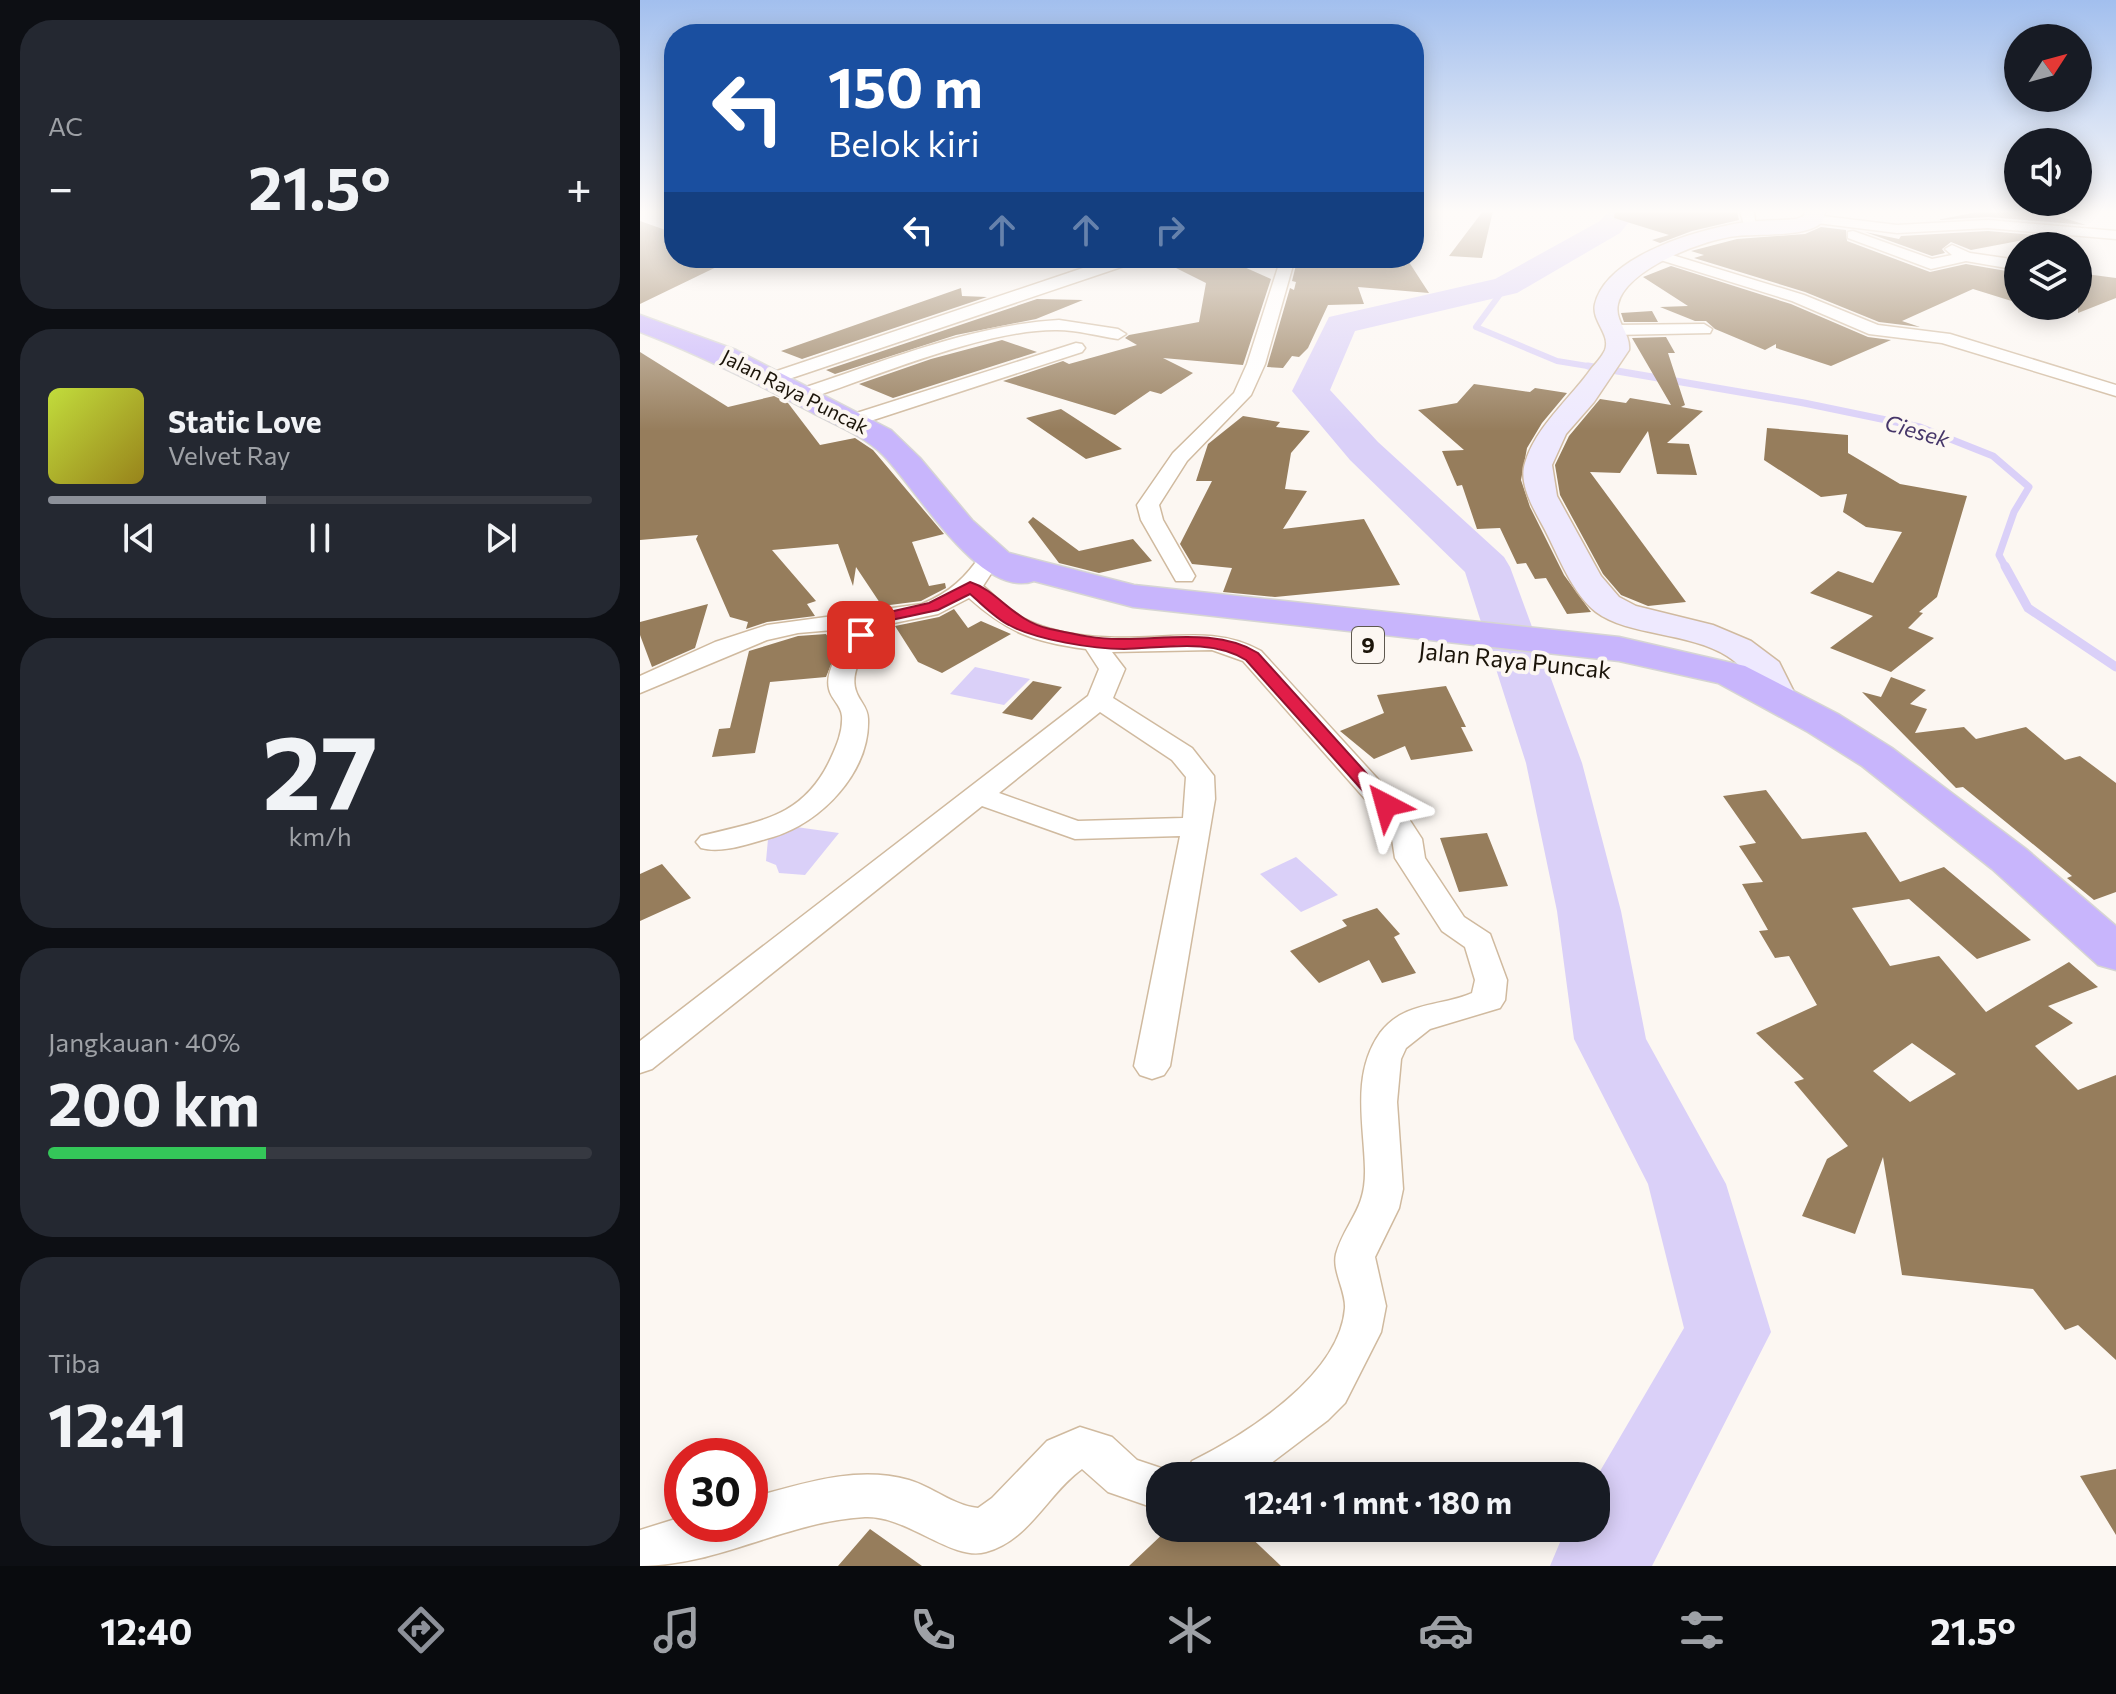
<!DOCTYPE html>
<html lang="id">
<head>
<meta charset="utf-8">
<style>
  body { margin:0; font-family:Commissioner,sans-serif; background:#242831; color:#f1f3f6; height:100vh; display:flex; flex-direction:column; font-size:30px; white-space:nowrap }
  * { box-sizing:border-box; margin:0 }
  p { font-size:26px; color:#9ea1a6 }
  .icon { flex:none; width:44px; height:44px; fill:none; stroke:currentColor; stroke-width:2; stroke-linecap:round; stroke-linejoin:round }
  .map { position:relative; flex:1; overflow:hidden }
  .sheet { display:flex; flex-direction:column; gap:20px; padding:20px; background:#0d0f14; width:640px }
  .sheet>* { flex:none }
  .top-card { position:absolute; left:24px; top:24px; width:760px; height:244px; border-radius:32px; box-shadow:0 4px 20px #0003; background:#1a4fa0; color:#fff; overflow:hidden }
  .needle { width:52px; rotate:54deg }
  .buttons { position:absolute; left:1364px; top:24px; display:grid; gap:16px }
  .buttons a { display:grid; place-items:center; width:88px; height:88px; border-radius:50%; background:#171b24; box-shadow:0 4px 20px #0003; font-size:40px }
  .speed { position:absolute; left:24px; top:1438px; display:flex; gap:16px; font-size:40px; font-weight:700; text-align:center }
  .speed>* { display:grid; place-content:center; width:104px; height:104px; border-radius:50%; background:#171b24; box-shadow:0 4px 20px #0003; line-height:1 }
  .speed .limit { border:12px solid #d22; background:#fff; color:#111 }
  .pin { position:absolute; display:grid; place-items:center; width:68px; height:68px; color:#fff; margin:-34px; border-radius:16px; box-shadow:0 4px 12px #0006 }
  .me { position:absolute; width:88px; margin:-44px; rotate:321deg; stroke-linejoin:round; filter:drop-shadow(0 0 6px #0008) }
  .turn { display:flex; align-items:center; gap:28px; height:168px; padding:0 32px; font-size:36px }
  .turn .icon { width:104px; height:104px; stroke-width:2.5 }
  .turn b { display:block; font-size:56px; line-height:68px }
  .lanes { display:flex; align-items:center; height:76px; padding:0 32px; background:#0003; justify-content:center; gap:40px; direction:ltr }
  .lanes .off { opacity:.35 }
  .big { font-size:60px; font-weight:700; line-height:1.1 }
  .sheet .tile { flex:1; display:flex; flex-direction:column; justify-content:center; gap:12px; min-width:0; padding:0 28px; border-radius:32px; background:#242831 }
  .sheet .dial { align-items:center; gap:0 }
  .dial b { font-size:104px; line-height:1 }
  .song { display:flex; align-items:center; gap:24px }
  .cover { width:96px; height:96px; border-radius:12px; background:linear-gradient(135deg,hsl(70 70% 55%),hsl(50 70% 35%)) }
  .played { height:8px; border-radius:4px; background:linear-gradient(90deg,#8c9099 40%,#363941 40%) }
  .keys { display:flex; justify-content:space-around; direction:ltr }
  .heat { display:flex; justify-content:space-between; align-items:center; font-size:44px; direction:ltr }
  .charge { height:12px; border-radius:6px; background:linear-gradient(90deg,#34c759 40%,#363941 0) }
  .trip { position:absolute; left:506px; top:1462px; width:464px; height:80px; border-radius:32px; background:#171b24; box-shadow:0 4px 20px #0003; font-weight:700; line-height:80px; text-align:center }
  .menu { display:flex; height:128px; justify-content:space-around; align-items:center; background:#090b0e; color:#9ea1a6 }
  .menu .icon { width:56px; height:56px }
  .menu .active { color:#8c9099 }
  .menu b { font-size:36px; color:#f1f3f6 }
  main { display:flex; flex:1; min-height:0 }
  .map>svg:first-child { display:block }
  .water { fill:#dad0f8 }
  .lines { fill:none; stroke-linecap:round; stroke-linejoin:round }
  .stream-far2 { stroke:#dad0f8; stroke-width:6 }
  .stream-far1 { stroke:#dad0f8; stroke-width:7 }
  .stream { stroke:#dad0f8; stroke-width:9 }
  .river { fill:#dad0f8; fill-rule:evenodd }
  .building { fill:#967d5c; fill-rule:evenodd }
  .street-casing { stroke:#d0ba9f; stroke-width:3 }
  .secondary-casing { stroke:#d0ba9f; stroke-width:3 }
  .highway-casing { stroke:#d6d5d3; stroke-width:3 }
  .street { fill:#fff; fill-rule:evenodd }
  .secondary { fill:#eee9fe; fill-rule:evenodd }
  .highway { fill:#c8b5fc; fill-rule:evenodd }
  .route { fill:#e11d48; stroke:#92132f; stroke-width:2 }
  .labels { text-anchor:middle; stroke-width:8; stroke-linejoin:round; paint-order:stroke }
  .far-street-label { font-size:20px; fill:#1b1409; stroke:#fcf7f2 }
  .far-water-label { font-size:22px; font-style:italic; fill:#463669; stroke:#fcf7f2 }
  .shield { fill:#fcf7f2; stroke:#5e584f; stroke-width:2 }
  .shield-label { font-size:22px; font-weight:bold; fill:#1b1409 }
  .street-label { font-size:24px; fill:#1b1409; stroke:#fcf7f2 }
</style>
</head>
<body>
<main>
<section class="sheet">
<div class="tile"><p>AC</p>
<div class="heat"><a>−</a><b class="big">21.5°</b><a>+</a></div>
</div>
<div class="tile">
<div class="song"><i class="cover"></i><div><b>Static Love</b><p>Velvet Ray</p></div></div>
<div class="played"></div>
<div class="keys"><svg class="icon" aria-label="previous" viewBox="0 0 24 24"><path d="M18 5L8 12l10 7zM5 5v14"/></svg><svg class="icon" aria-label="pause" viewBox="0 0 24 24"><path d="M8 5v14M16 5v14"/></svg><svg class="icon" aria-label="next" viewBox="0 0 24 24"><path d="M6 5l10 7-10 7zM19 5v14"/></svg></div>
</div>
<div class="tile dial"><b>27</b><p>km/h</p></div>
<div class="tile"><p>Jangkauan · 40%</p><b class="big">200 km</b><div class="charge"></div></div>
<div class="tile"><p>Tiba</p><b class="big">12:41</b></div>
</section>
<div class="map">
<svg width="1476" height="1566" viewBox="0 0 1476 1566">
  <rect width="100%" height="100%" fill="#fcf7f2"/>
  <!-- water -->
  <path class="water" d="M335,667L390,679L364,705L310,694Z
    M149,826L199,833L165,875L139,873L136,865L126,861L128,839Z
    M656,857L698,895L661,912L620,874Z"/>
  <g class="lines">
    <!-- stream-far2 -->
    <path class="stream-far2" d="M866,286L836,327L917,361L960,368"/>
    <!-- stream-far1 -->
    <path class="stream-far1" d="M948,366L1164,403L1280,427L1353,456L1389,487L1374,512L1359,555L1366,568"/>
    <!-- stream -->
    <path class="stream" d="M1365,566L1388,608L1476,667"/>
    <!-- river -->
    <path class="river" d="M968,211H998L980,233L877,293L715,331L690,390L738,442L864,557L870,567L942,763L981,911L1006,1039L1086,1184L1131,1332L1012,1566H910L926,1528H956V1478L1044,1328L1008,1184L934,1039L917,911L886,763L825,572L710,460L652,391L689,317L855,279L960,221Z"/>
  </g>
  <!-- building -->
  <path class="building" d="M843,211H853L842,258L809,256Z
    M975,211H1097L1099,220L1052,231L1020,243L1012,240L1029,235L974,218Z
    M1342,211H1403L1446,225L1348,217L1297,220Z
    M0,221L34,233V258H95L0,304Z
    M1181,227L1206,230L1207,241L1290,272L1326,264L1378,273V303L1333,289L1262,321L1280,327L1239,322L1165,292L1054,258L1064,255L1051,251L1097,239L1165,234Z
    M1348,231L1405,236L1331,250L1311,242L1302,249L1305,253L1292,256L1225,232L1259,239L1261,236Z
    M516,258H584L631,279L603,365L523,358L553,373L521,394L510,391L475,415L363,381L423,361L429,364L497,345L485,338L489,335L559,322L566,283Z
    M767,259L789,293L718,287L724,304L688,305L668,348L659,357L652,356L643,368L627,367L650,288L654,290L656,282L652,281L656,265Z
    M1031,266L1151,304L1228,337L1251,340L1191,366L1136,348V344L1125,350L1075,329L1066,321H1055L1020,307L1048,306L1003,277Z
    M1438,273L1476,278V298L1438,313Z
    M321,288L322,296L347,297L162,359L141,351Z
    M397,299L443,300L396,319L316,335L195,374L186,370Z
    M1012,311L1018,322H984L981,313Z
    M1026,337L1035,353H1028L1045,405L1041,407L1063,411L1027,443L1049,444L1057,475L1017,474L1008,431L980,473L950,472L1046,602L1008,606L981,595L963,574L920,495L915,465L929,436L960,399L986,403L990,398L1031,405L992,338Z
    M362,340L397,352L253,398L219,384L291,359Z
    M0,352L88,407L134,396L148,403L180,445L215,438L233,450L304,534L272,542L289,586L305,583L306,588L281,601L242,606L216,567L213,586L198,544L132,550L176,601L167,604L175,616L127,622L106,629L108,622L90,617L56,539L58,535L0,540Z
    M834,384L890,392L895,388L927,393L902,423L887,448L881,480L890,507L924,575L951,612L927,614L906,578L895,579L886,563L877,564L860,528L837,529L822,485L817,486L802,451L824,450L778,410L817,403Z
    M421,409L438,420L482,449L446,459L386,418Z
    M603,416L640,422L636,427L670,431L651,453L645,489L667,491L643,529L724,519L760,585L635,597L583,592L592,568L552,564L540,544L572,481H556L568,444Z
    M1127,428L1208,435V453L1260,484L1327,496L1297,597L1279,612L1283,613L1268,628L1294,638L1251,672L1190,648L1233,616L1170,593L1198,571L1233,583L1262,532L1226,527L1203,512L1207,494L1181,497L1124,460Z
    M393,517L439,551L493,539L512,561L459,573L419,563L388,522Z
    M68,604L55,648L12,667L0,635V622Z
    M314,609L328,628L341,621L371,634L302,673L278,662L255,626L299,617Z
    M186,634L197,650L186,677L130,682L115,753L72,757L79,729L90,728L109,651L158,636Z
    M1251,677L1286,690L1270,704L1287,709L1275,733L1324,727L1336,739L1386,727L1425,760L1440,756L1476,783V892L1454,900L1427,878L1432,876L1323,787L1316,788L1222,692L1241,697Z
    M393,681L422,687L392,720L362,713Z
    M806,686L826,727H821L833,751L771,760L765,746L734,759L700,731L744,713L737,695Z
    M1126,790L1162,839L1226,832L1260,882L1304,867L1391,940L1337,959L1269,899L1212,908L1250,966L1299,956L1346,1012L1429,962L1458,987L1408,1006L1433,1023L1395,1046L1438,1090L1476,1075V1360L1438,1325L1425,1330L1393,1289L1262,1275L1243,1157L1215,1234L1162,1216L1187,1159L1208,1146L1154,1082L1164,1079L1116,1033L1177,1005L1149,956L1135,958L1119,931L1128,930L1102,884L1123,882L1099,846L1116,843L1083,796ZM1272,1043L1316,1074L1270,1102L1233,1071Z
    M847,833L868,886L819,892L800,838Z
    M22,864L51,898L0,921V874Z
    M737,908L760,934L754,937L776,973L742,983L729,960L679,983L650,951L707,926L702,920Z
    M1476,1469V1535L1440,1476Z
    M529,1528H601L641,1566H489Z
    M230,1529L282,1566H198Z"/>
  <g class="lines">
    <defs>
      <path id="street" d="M1100,211H1114L1116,232H1106Z
        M1174,215L1257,225L1348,220L1476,231V239L1348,228L1257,233L1169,222L1167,219Z
        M1213,231L1292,259L1312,255L1305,249L1312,245L1330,253L1378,260V270L1326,261L1291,269L1208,238V232Z
        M1019,251L1164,295L1238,325L1310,334L1476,385V396L1302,343L1229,334L1152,301L1014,258L1012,255Z
        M483,258H508L137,383L131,384L122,379L125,375L443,268Z
        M641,258H655L625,364L611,395L547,461L519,505L523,520L555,576L552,581H536L501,520L497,505L533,453L594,393L607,364Z
        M419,320L478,329L486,334L478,339C458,336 437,330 417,330C346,329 234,377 165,400L158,402L149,396L151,392C238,364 328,325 419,320Z
        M1064,324L1072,329L1070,333L973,335L965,330L973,325Z
        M436,343L442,344L445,348L442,352L221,424H207L205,420L207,416Z
        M351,550L362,557L343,586C355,596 367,609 381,617C419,638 471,639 513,637C551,635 586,631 621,651L756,799L782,839L785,858L824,917L850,934L867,980L865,1000L860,1008L790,1029L766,1048L761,1059L757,1102L763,1189L759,1208L735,1257L746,1306L741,1332L705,1403L688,1420L614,1476H545L552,1461C607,1434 700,1375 705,1308C706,1291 692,1271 696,1254C706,1220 726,1211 725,1169C724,1124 711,1074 740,1033C764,1001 800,1007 832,993L835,980L825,947L802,931L755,858L752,839L734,809L603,661L572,650L472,652L485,669L473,698L552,748L574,776L575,799L530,1066L524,1075L512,1079L500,1075L494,1066L540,836L435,839L342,806L12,1069L0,1073V1041L448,696L459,669L446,649C394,642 368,633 329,598L298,614L244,625C231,640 208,669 216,691C219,701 228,707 228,719C230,772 181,823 133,837C111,843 83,854 61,848L56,842L61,836C118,821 163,819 191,758C197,745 203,731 202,716C201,705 191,699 189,689C184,668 205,644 216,628L158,633L127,640L0,693V676L75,642L127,625L282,604C311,592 325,578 343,552ZM460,712L532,760L546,777L543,818L438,821L359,793Z
        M440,1427L472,1437L497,1460L536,1473L538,1476H520V1510L468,1492L442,1469C408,1493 390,1540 346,1552C312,1562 267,1515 225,1517C147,1521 78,1566 0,1566V1530L42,1517V1524H110V1498C162,1484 215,1465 269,1480C293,1487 312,1505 338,1508L352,1498L407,1441Z"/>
      <path id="secondary" d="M1165,211H1185C1184,216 1185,220 1181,223C1167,237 1117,234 1097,236C1064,239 986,269 978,304C974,321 991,333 989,350L954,402L926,434L912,465L917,496L961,576L979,597L996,606L1073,625L1111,641L1139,662L1158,700L1152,708L1139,711L1126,708C1111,686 1112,672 1087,656C1049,632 988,636 956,612C932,593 919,557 905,530C895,511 878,485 885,463C896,426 929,400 951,369C955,364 962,357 965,350C971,334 951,321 955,304C966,258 1048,233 1089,225C1111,220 1134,221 1156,219L1164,216Z"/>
      <path id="highway" d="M0,315L96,350L251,430L280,458L332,520L369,553L494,585L979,637L1105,666L1198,714L1252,748L1386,849L1476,926V970L1458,965L1352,869L1222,766L1168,732L1078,683L979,661L493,607L394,581C340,600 276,488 243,455C223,435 195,425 171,412C114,382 60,355 0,332Z"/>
    </defs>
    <!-- street casing -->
    <use href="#street" class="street-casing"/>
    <!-- secondary casing -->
    <use href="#secondary" class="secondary-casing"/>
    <!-- highway casing -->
    <use href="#highway" class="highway-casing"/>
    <!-- street -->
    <use href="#street" class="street"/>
    <!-- secondary -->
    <use href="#secondary" class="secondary"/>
    <!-- highway -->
    <use href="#highway" class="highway"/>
  </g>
  <!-- sky -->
  <linearGradient id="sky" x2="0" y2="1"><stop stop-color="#a2bfee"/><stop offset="0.49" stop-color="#fefbf9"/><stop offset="1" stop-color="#fefbf9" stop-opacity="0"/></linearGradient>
  <rect width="1476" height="431" fill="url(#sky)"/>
  <!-- route -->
  <path class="route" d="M330,582C359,591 373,621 410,629C433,634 460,640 484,639C528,639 579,629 618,653L755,805L746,811L739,809L606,660C572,638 523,648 484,649C454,649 396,640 369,625C355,618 342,604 330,594L298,610L242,622L227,638H216L213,635L232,616L289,603Z"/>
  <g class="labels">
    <!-- far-street labels -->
    <g class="far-street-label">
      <text transform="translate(155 392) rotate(27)" y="7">Jalan Raya Puncak</text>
    </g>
    <!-- far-water labels -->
    <g class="far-water-label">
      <text transform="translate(1277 431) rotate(16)" y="8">Ciesek</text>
    </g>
    <!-- shield labels -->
    <rect class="shield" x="712" y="627" width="32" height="36" rx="6"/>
    <g class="shield-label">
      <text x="728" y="653">9</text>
    </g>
    <!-- street labels -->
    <g class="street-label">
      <text transform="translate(875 661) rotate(6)" y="8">Jalan Raya Puncak</text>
    </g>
  </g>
</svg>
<div class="buttons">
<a><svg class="needle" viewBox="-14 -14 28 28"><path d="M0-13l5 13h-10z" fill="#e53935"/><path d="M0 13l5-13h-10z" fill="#9ea1a6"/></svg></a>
<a><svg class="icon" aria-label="sound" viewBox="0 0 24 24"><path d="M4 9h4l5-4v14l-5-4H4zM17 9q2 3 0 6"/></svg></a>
<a><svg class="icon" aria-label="layers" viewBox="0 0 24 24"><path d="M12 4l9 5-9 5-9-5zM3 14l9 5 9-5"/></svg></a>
</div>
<div class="speed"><div class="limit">30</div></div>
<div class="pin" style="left:221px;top:635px;background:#d93025"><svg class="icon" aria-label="arrive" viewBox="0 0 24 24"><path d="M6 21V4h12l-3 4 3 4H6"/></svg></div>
<svg class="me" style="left:746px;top:805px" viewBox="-20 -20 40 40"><path d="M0-17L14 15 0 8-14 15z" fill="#e11d48" stroke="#fff" stroke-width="4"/></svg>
<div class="trip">12:41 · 1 mnt · 180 m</div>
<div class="top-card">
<div class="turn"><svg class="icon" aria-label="left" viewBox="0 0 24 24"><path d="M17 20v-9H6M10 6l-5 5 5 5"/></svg><div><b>150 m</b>Belok kiri</div></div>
<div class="lanes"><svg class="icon" aria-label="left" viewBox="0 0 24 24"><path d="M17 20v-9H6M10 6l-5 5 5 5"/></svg><svg class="icon off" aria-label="ahead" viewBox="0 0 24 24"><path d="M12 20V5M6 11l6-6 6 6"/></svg><svg class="icon off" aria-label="ahead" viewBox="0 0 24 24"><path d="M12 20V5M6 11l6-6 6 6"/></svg><svg class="icon off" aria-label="right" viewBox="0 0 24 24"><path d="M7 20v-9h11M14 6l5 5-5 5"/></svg></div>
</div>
</div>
</main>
<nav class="menu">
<b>12:40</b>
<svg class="icon active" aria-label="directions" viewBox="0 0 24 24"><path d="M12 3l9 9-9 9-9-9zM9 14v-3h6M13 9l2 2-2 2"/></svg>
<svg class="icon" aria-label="music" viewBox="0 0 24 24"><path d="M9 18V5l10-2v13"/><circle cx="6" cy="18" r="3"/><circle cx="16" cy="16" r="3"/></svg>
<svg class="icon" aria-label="phone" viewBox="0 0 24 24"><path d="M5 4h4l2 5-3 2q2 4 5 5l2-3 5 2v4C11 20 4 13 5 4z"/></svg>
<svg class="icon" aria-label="climate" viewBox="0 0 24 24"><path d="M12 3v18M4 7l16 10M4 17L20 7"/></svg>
<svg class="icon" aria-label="car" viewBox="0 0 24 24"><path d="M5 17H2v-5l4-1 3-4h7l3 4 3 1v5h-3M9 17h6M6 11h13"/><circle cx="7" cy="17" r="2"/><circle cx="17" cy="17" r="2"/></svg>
<svg class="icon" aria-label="filters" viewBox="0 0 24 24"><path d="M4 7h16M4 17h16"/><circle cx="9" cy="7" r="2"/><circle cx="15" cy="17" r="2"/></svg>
<b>21.5°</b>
</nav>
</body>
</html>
